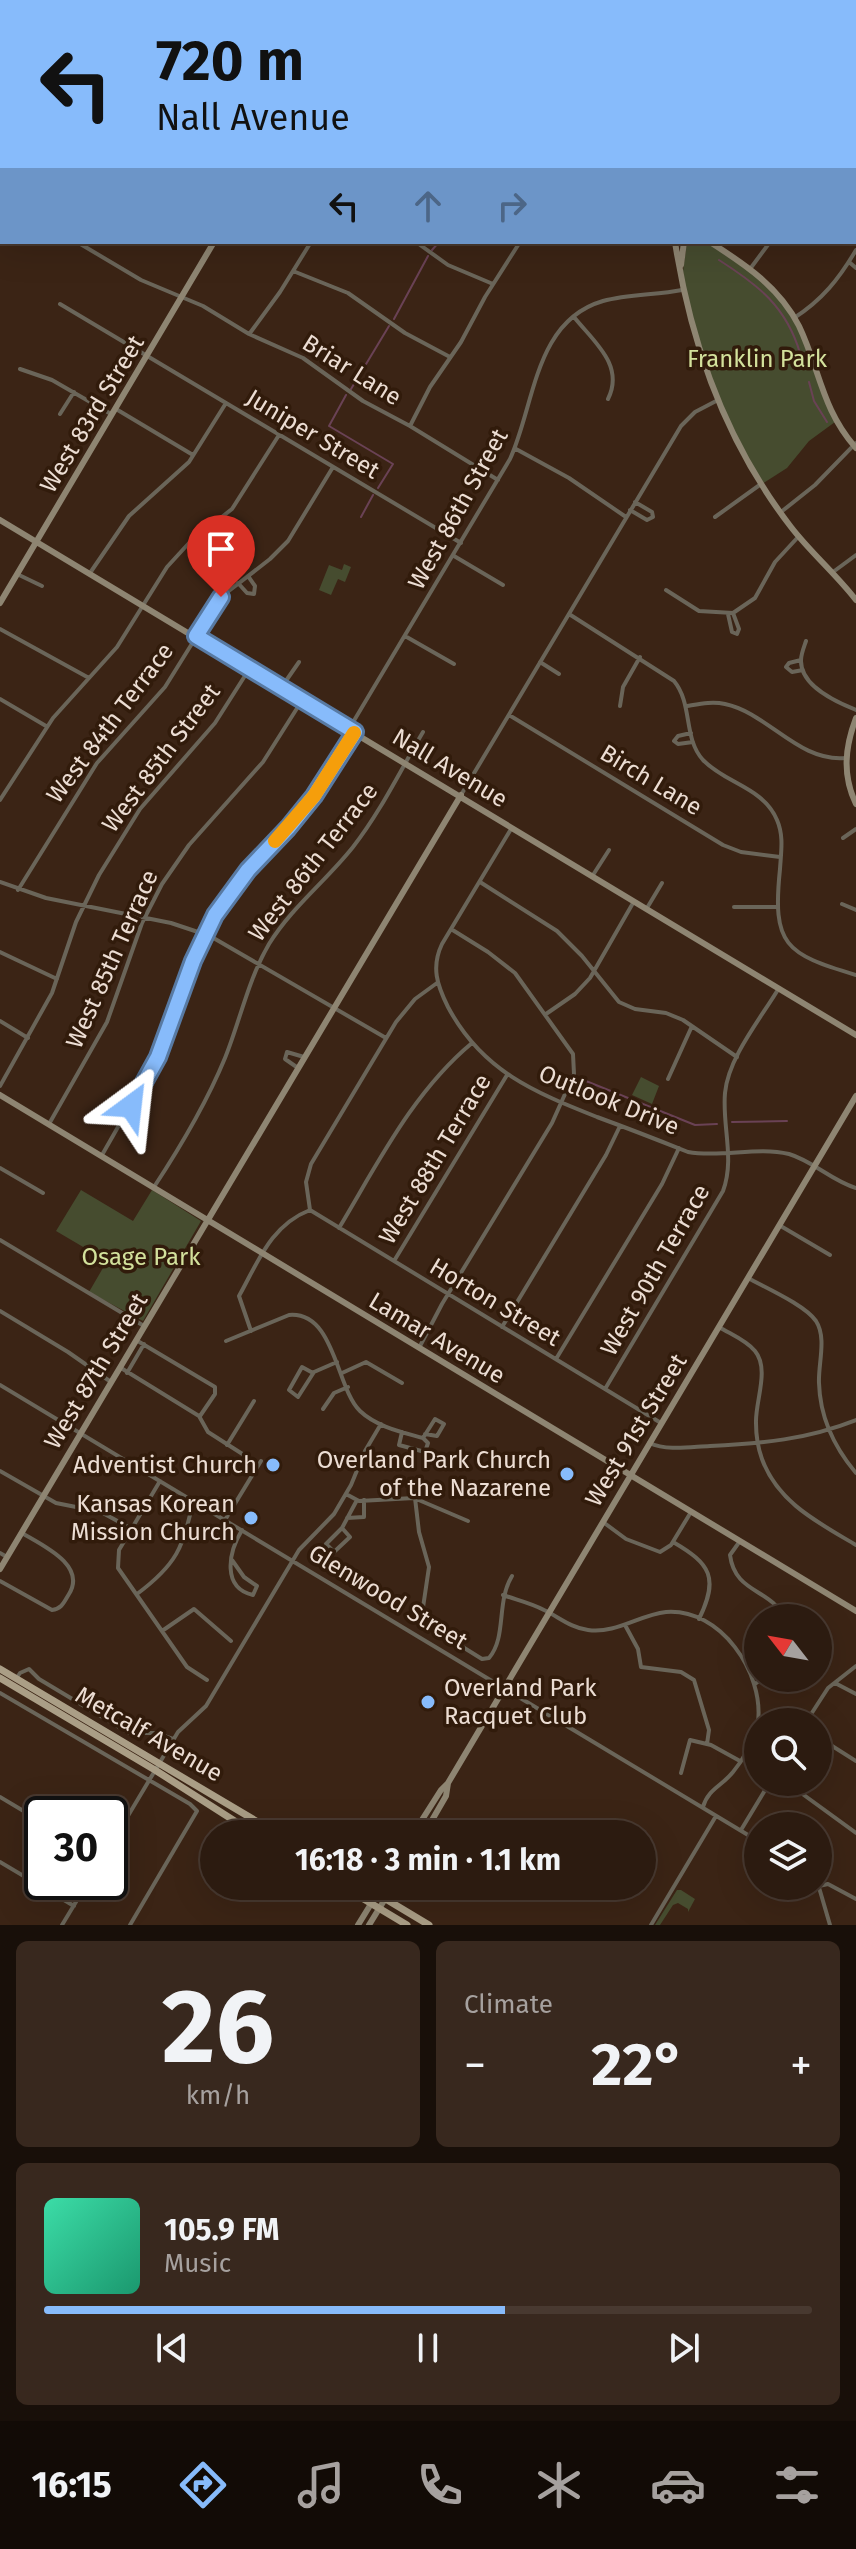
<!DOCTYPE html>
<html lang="en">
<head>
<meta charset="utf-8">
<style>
  body { margin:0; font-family:"Fira Sans",sans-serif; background:#38281e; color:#f1f3f6; height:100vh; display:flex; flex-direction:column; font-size:30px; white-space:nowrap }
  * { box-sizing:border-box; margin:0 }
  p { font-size:26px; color:#a6a19f }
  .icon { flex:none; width:44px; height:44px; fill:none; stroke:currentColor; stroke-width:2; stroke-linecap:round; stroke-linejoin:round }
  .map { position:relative; height:1925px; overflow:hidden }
  .sheet { display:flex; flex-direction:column; gap:16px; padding:16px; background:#180f09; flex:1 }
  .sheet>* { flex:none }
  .top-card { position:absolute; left:0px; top:0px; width:856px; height:244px; box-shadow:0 8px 32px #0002,0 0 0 2px #483930; background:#87bbfb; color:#111; overflow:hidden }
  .needle { width:52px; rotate:301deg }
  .fabs { position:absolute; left:744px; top:1604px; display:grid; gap:16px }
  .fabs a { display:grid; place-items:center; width:88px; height:88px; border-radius:50%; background:#2c1b10; box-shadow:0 8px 32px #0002,0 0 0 2px #483930; font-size:40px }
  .speed { position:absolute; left:24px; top:1796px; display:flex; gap:16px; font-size:40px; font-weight:700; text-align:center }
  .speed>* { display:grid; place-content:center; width:104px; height:104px; border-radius:50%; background:#2c1b10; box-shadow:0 8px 32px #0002,0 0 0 2px #483930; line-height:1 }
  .speed .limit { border:4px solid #111; border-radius:12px; background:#fff; color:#111 }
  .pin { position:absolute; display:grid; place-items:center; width:68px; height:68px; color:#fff; margin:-82px -34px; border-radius:50% 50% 50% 0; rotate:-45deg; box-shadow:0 0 8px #0007 }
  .pin .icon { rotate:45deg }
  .me { position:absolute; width:88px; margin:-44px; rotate:30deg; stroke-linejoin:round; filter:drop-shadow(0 0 6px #0008) }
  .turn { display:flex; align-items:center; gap:28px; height:168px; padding:0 24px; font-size:36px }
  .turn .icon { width:104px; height:104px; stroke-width:2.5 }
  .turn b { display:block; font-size:56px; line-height:68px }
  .lanes { display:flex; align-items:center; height:76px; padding:0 24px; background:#0003; justify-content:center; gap:40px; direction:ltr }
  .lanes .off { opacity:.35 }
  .big { font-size:60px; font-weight:700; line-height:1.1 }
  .sheet .card { flex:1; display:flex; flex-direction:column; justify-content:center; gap:12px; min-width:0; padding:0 28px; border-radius:12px; background:#38281e }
  .sheet .dial { align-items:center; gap:0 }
  .dial b { font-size:104px; line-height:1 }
  .song { display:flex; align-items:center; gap:24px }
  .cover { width:96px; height:96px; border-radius:12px; background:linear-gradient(135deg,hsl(160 70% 55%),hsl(160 70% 35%)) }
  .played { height:8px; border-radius:4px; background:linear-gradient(90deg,#87bbfb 60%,#483930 60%) }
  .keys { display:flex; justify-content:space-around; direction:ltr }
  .heat { display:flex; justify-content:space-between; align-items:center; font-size:44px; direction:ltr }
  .sheet .tiles { flex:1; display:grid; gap:16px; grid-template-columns:1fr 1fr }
  .card:last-child { grid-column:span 2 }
  .trip { position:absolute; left:200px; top:1820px; width:456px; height:80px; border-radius:40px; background:#2c1b10; box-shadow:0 8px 32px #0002,0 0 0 2px #483930; font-weight:700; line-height:80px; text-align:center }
  .tab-bar { display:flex; height:128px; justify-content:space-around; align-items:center; background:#120b06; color:#a6a19f }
  .tab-bar .icon { width:56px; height:56px }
  .tab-bar .on { color:#87bbfb }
  .tab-bar b { font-size:36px; color:#f1f3f6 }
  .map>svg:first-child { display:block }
  .green { fill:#464c2f }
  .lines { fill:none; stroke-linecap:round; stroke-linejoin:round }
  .stream { stroke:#6a4255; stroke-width:2 }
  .street { stroke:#6a6559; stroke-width:4 }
  .secondary { stroke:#8e8572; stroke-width:6 }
  .primary { stroke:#aa9e86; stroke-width:7 }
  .route-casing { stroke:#587aa3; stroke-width:20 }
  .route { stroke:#87bbfb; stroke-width:14 }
  .slow { stroke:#f59e0b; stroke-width:14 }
  .poi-dot { fill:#87bbfb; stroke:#311b0b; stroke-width:3 }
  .labels { text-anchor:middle; stroke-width:7; stroke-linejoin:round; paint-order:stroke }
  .park-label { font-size:24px; fill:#d3e19c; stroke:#311b0b }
  .street-label { font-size:24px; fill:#ecddd3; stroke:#311b0b }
  .poi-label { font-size:24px; fill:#ecddd3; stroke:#311b0b; text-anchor:end }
</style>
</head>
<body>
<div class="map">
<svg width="856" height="1925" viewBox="0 0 856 1925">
  <rect width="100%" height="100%" fill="#3b2415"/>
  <!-- green -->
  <path class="green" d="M687,242H710L763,279L794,318L835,422L809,441L787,468L762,484L726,418L687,307L683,271Z
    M344,564L351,567L345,582L338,579L331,595L319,590L329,565L342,570Z
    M641,1077L659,1086L652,1104L632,1095Z
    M81,1190L133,1221L152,1190L201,1221L143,1321L89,1292L107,1261L56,1231Z
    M677,1890H681L695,1899L688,1912V1909L678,1903L673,1905L660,1925H655Z"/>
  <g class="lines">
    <!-- stream -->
    <path class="stream" d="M408,0L411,2
      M315,2L316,0
      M441,2L442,0
      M854,9L856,7
      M432,250L439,242
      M719,260C758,285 786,306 800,353
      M394,319L428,256
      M809,382L814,401L827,422
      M351,389L389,326
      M346,395L329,426L393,464L378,488
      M361,517L373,495
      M581,1079L695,1125L717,1124
      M732,1122L787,1121"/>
    <!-- street -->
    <path class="street" d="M500,0L504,2
      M79,2L82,0
      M201,2L203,0
      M278,2L279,0
      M854,25L856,24
      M0,44L2,43
      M854,103L856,106
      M0,114L2,113
      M854,126L856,125
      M0,184L2,183
      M2,188V195
      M77,242L141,280L203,306L249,334L303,358L363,401L410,426L498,480
      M416,242L448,265L493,284
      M849,262L856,268
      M750,269L770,242
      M293,271L348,293L405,333L450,357
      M60,304L461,543
      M574,317C593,341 625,365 608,399
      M794,318C822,300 839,279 856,250
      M250,333L280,292L311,242
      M20,369L52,380L111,414
      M116,409L193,455
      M60,414L74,392
      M410,426L430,387L461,342L485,297L520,242
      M516,449L569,478L626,517
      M630,510L647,520L653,517L652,512L635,502
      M781,512L815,485L856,443
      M715,517L761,484
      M454,556L503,585
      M833,572L856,555
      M90,573L129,516L189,462L226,403
      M17,574L42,586
      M238,583L247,593L254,594L255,586L248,576
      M666,590L699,611L733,613L755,598L775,562L799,536
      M569,614L674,681C693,704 683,738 703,760C726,784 763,787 777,820C784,836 781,852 780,869C772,945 785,954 856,975
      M728,614L732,632L737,634L739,629L733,613
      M0,629L89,678
      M405,636L454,664
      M806,641C804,647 801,654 801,660C800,686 836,702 856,710
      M801,660L789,663L786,667L792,672L803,670
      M540,662L559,674
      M281,688L299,662
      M0,699L46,726
      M620,706L623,687L640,657
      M687,706C699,704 712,701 725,704C768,713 798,762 845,758
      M509,715L723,845L741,852L780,857
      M349,729L510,459C535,405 534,321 603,301C628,294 657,295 682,290
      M674,741L678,744L693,742
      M674,741L678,736L691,733
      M461,795L681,426L695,412L718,400
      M0,800L53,718L117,647L167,567L189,543L232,509L279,435
      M511,829L442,944C431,967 437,985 448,1007C482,1071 534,1092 597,1117C627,1128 658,1140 688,1152C722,1158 757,1146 789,1154C813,1161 832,1181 856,1188
      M843,838L856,829
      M593,875L609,850
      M0,882L46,898L171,923L210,936L386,1038
      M480,882L557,931L582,956L619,1002L635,1009L666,1013L683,1020L737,1057
      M18,890L97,763L165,687L221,597L270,559L288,541L333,467
      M842,904L856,910
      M734,907H776
      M647,908L662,883
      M0,952L57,979
      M546,1014L575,994L590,978L633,903
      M0,1021L28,1038
      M298,1068L285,1059L287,1052L304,1057
      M668,1079L692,1026
      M0,1086L52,993L76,922L99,875L140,809L215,723L248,671
      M49,1124L107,1022L142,923L162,884L189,845L263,762L301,702
      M102,1155L158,1057L193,961L215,915L248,870L288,828L314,796L354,734
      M0,1168L43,1193
      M154,1187C181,1146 206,1104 225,1058C240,1021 248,980 269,944C292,907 326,881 353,847C381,811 400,771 423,732
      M310,1210L661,1423
      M310,1210L306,1182L311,1164L396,1022L415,999L437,983
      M779,1225L830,1255
      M339,1228C378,1163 413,1092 472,1043
      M0,1240L144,1326
      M394,1261L507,1075
      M748,1278C766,1288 805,1305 816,1321C827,1338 818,1364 819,1383C820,1417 834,1447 856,1473
      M0,1311L68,1352L111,1382
      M502,1327L606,1155L620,1126
      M719,1327C730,1334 746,1340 755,1351C770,1369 755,1402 756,1423C756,1435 758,1448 762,1459C778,1503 819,1523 856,1545
      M251,1331L239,1296C258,1262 271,1225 310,1210
      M136,1340L215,1387V1394L200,1416
      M226,1341L289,1315C335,1311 336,1388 360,1411C377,1427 402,1432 423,1438
      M419,1348L442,1304L552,1123L574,1074L573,1054L515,973L488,952L451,929
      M556,1359L662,1184L679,1148
      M121,1368L199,1416L208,1432L244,1455
      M127,1373L144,1344
      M313,1373L302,1367L289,1390L298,1397L314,1372L337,1362
      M342,1373L366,1362L402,1383
      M0,1385L758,1841
      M605,1389L723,1191C735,1159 722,1126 725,1093C728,1058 761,1018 779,988
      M323,1409L334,1393L348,1387
      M402,1432L399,1445L425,1452L428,1443L423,1438L435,1419L444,1424L437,1436L425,1434
      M649,1443C668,1451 689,1447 710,1446C761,1444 808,1439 856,1420
      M227,1445L254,1401
      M0,1471L56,1503L101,1512L132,1529
      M160,1481L119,1550L118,1568L187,1667L207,1680
      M413,1481L419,1532L429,1567L421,1621L482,1659L489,1658C507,1637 496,1602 512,1576
      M346,1494L359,1501L414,1498L468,1521
      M347,1518L364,1517V1500
      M225,1520L261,1461
      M603,1522L626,1539L660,1552L671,1545L691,1512
      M342,1528L350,1537L334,1552L326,1544L342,1528L357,1500
      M740,1541L730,1555C735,1594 771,1588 784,1618
      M673,1542C711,1564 719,1578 699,1619
      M0,1553L7,1557
      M232,1560L244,1577L257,1586L253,1595C222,1588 228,1553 242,1530
      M0,1581L52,1610C62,1609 64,1602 69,1594C87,1565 42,1545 22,1533
      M137,1594C176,1565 184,1547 193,1501
      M503,1595C517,1600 531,1603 544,1610C559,1617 571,1628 588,1630C616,1634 639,1615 666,1612C721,1608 764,1673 758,1722
      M625,1625L638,1649L641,1667L681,1672L694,1680L709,1730L707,1744
      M162,1631L194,1609L231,1641
      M16,1679L20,1673L29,1669L39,1679L129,1733H155L173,1739
      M835,1683L856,1694
      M755,1684L763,1678
      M0,1693L190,1804L197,1811L130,1925
      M806,1722L828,1688L856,1666
      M818,1737L856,1761
      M681,1773L690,1740L711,1745L740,1761
      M786,1782L856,1833
      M0,1797L42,1822
      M703,1807C708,1789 722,1786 733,1772C744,1759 753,1740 758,1724
      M741,1830L770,1782
      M110,1846L178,1732L206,1706L299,1550L334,1514L351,1485L365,1451L381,1424
      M0,1862L74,1906
      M818,1884L830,1925
      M819,1886L828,1884L856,1899
      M62,1925L88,1882
      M651,1925L716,1816"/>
    <!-- secondary -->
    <path class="secondary" d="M152,0L155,2
      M625,0L626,2
      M357,2L358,0
      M675,242C691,345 727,444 791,527C811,553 836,574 856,600
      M710,242C746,265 779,287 799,326C820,370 822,410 856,448
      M681,265L684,242
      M0,520L856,1035
      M0,603L214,242
      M856,718C845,747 842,775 856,804
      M0,1095L856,1611
      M0,1569L461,795
      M413,1834L441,1790L448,1783L856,1096
      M424,1834L446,1796L448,1783
      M358,1925L382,1886
      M369,1925L393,1886"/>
    <!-- primary -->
    <path class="primary" d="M0,1669L278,1834
      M0,1678L155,1770L255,1834
      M342,1886L407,1925
      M364,1886L429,1925"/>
  </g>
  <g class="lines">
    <defs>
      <path id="route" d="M131,1106L158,1057L193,961L215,915L248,870L288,828L314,796L355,732L196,636L221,597"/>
    </defs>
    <!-- route casing -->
    <use href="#route" class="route-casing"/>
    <!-- route -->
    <use href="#route" class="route"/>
    <!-- slow -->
    <path class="slow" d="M275,841L314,796L354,733"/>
  </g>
  <!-- markers -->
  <g class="poi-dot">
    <circle cx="273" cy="1465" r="8"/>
    <circle cx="567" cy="1474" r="8"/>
    <circle cx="251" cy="1518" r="8"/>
    <circle cx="428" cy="1702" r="8"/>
  </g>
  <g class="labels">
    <!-- park labels -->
    <g class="park-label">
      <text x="757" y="367">Franklin Park</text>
      <text x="141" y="1265">Osage Park</text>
    </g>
    <!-- street labels -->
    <g class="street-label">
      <text transform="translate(352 370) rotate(32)" y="8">Briar Lane</text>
      <text transform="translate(92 414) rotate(-59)" y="8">West 83rd Street</text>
      <text transform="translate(313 434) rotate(31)" y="8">Juniper Street</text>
      <text transform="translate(458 509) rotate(-61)" y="8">West 86th Street</text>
      <text transform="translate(110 723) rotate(-53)" y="8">West 84th Terrace</text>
      <text transform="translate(161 758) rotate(-53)" y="8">West 85th Street</text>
      <text transform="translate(450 768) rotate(31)" y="8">Nall Avenue</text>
      <text transform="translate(651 780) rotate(31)" y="8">Birch Lane</text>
      <text transform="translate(313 862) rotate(-52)" y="8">West 86th Terrace</text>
      <text transform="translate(112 959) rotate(-66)" y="8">West 85th Terrace</text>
      <text transform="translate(609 1100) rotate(22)" y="8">Outlook Drive</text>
      <text transform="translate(435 1159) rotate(-59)" y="8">West 88th Terrace</text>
      <text transform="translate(655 1270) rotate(-60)" y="8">West 90th Terrace</text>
      <text transform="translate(495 1302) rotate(31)" y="8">Horton Street</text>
      <text transform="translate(437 1338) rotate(31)" y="8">Lamar Avenue</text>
      <text transform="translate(96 1371) rotate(-59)" y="8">West 87th Street</text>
      <text transform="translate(636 1430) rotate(-59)" y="8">West 91st Street</text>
      <text transform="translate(388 1597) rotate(31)" y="8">Glenwood Street</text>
      <text transform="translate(149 1734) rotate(30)" y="8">Metcalf Avenue</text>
    </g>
    <!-- poi labels -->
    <g class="poi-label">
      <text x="551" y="1468">Overland Park Church<tspan x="551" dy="28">of the Nazarene</tspan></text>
      <text x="257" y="1473">Adventist Church</text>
      <text x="235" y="1512">Kansas Korean<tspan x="235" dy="28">Mission Church</tspan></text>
      <text x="444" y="1696" text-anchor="start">Overland Park<tspan x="444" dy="28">Racquet Club</tspan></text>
    </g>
  </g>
</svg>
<div class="fabs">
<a><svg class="needle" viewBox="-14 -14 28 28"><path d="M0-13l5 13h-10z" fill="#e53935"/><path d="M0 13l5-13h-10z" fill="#a6a19f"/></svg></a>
<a><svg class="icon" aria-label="search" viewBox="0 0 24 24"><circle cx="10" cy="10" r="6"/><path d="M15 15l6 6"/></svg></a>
<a><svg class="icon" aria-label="layers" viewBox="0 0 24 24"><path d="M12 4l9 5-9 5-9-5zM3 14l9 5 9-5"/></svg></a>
</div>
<div class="speed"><div class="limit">30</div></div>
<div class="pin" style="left:221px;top:597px;background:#d93025"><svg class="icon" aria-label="arrive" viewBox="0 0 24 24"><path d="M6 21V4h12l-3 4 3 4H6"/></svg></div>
<svg class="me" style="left:131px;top:1106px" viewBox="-20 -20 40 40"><path d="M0-17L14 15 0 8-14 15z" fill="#87bbfb" stroke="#fff" stroke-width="4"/></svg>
<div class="trip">16:18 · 3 min · 1.1 km</div>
<div class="top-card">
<div class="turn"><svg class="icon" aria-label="left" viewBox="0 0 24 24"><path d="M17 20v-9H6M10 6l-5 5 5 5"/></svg><div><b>720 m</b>Nall Avenue</div></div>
<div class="lanes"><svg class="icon" aria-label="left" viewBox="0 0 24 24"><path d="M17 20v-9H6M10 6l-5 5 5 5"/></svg><svg class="icon off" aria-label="ahead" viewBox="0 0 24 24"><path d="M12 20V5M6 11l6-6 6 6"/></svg><svg class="icon off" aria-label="right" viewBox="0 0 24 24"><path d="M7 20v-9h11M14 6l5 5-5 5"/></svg></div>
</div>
</div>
<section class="sheet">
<div class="tiles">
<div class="card dial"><b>26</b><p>km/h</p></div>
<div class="card"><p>Climate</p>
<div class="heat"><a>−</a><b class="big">22°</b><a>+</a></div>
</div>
<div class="card">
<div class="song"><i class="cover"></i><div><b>105.9 FM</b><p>Music</p></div></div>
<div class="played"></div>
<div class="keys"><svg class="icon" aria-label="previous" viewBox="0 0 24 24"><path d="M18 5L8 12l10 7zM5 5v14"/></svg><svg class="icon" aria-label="pause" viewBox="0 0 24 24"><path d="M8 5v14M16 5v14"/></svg><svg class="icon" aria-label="next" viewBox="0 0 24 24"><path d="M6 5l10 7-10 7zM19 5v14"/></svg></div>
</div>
</div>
</section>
<nav class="tab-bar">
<b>16:15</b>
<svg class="icon on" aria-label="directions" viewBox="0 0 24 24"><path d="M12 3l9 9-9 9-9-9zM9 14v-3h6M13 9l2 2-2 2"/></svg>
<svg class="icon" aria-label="music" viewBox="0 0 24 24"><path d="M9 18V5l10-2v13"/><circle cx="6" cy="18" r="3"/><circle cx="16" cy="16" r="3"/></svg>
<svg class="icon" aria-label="phone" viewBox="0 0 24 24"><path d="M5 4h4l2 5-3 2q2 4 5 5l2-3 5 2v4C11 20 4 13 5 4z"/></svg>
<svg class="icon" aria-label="climate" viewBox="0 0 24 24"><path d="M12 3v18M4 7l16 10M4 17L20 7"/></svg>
<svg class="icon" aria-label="car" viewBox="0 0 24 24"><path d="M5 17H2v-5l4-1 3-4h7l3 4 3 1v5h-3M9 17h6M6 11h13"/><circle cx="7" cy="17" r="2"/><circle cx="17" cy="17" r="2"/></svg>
<svg class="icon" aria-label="filters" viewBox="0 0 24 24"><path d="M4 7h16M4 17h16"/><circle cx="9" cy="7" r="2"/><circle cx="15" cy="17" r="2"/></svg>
</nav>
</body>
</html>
